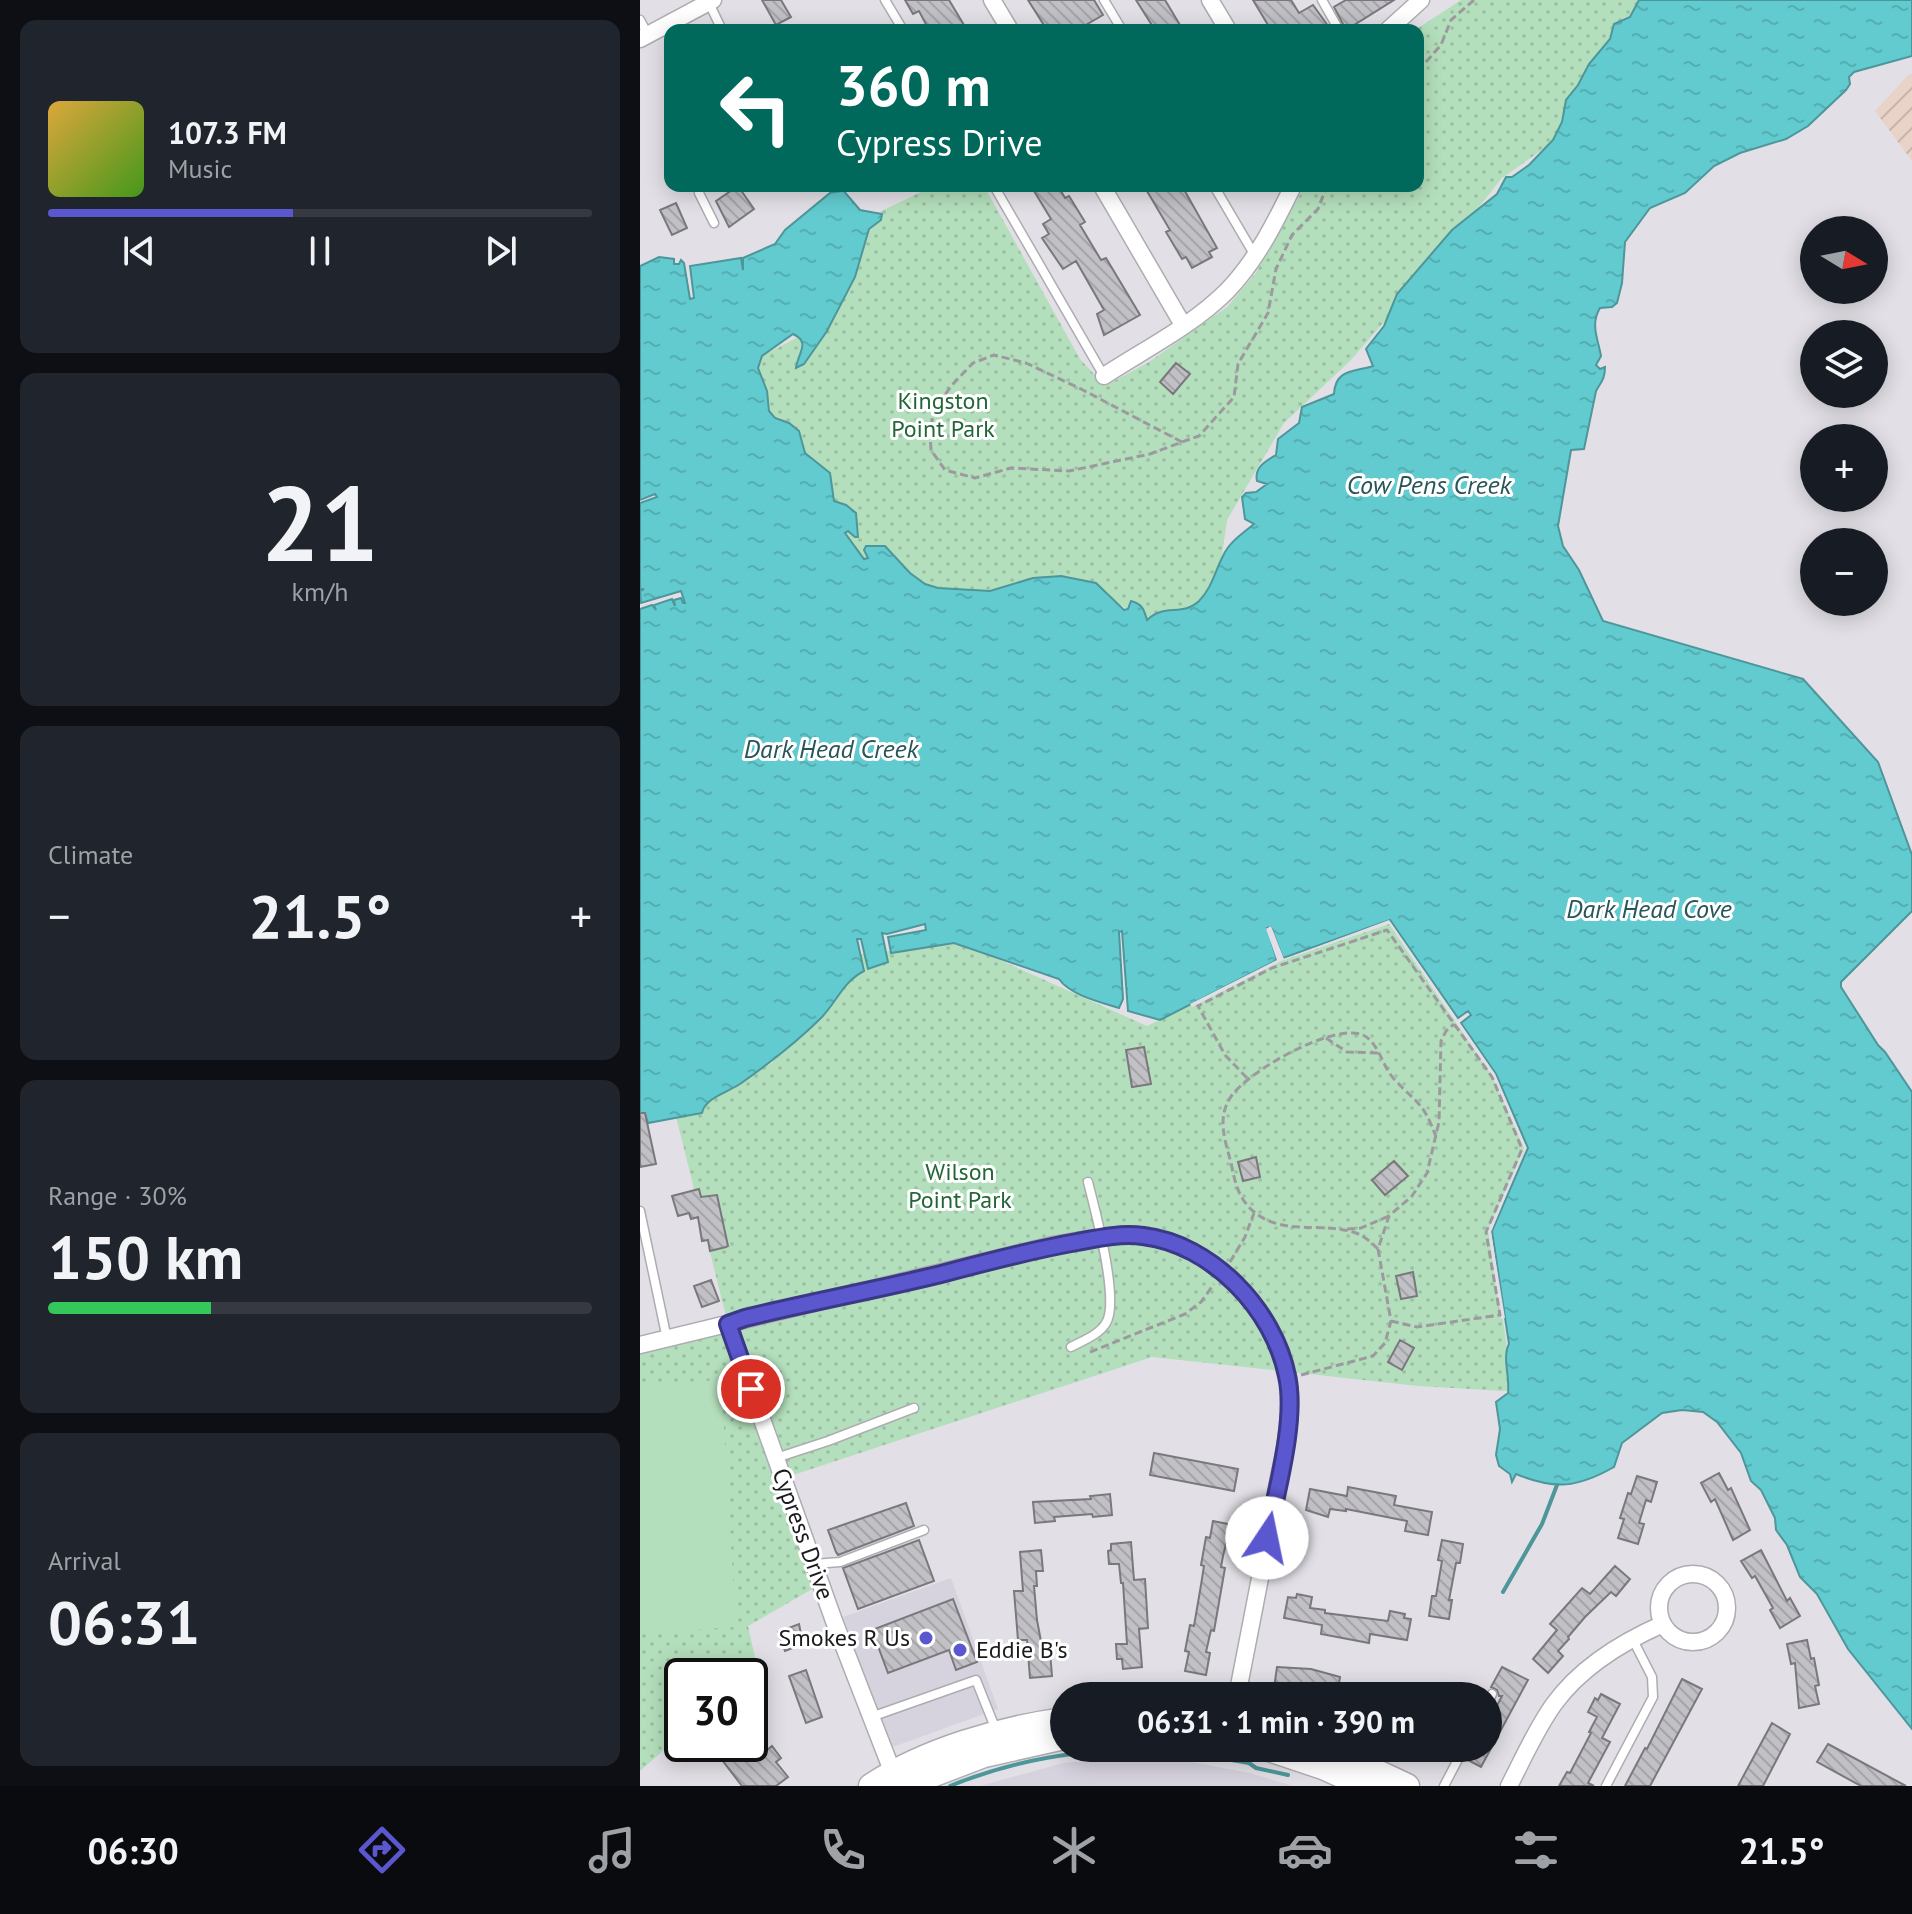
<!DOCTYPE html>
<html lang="en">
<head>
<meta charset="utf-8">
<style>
  body { margin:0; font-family:"PT Sans",sans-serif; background:#20242c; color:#f1f3f6; height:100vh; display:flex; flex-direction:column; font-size:30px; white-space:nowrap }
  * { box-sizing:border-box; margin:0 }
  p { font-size:26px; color:#9ea1a6 }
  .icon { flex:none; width:44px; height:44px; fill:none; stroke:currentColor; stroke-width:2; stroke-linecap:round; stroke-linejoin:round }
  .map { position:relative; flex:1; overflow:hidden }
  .sheet { display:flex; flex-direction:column; gap:20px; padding:20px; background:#0d0f14; width:640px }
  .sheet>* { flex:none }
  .guide { position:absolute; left:24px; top:24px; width:760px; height:168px; border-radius:16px; box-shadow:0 4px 20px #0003; background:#00695c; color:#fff; overflow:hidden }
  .needle { width:52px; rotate:100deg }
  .buttons { position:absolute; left:1160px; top:216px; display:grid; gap:16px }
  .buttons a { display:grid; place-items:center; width:88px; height:88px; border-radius:50%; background:#171b24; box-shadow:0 4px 20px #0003; font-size:40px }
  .speed { position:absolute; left:24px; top:1658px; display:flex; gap:16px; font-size:40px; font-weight:700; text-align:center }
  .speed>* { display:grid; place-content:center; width:104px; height:104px; border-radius:50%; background:#171b24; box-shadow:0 4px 20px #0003; line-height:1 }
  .speed .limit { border:4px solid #111; border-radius:12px; background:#fff; color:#111 }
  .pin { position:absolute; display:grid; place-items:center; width:68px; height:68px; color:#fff; margin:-34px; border:4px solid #fff; border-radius:50%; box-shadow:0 2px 8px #0007 }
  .me { position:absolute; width:88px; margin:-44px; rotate:11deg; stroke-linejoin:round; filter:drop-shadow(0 0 6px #0008) }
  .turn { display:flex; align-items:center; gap:28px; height:168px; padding:0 40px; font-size:36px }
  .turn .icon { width:104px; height:104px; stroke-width:2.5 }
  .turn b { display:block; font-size:56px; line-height:68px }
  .big { font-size:60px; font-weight:600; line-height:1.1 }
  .sheet .tile { flex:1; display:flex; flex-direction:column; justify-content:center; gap:12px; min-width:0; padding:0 28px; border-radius:16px; background:#20242c }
  .sheet .dial { align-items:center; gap:0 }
  .dial b { font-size:104px; line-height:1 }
  .song { display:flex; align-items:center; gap:24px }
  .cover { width:96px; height:96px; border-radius:12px; background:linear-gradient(135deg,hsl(40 70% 55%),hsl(100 70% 35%)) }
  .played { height:8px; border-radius:4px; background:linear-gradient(90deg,#5b57cf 45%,#363941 45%) }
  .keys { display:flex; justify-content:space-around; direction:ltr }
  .heat { display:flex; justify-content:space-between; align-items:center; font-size:44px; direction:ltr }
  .charge { height:12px; border-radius:6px; background:linear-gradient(90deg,#34c759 30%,#363941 0) }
  .trip { position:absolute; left:410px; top:1682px; width:452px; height:80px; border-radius:40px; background:#171b24; box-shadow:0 4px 20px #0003; font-weight:600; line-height:80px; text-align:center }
  .tab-bar { display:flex; height:128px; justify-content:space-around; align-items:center; background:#090b0e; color:#9ea1a6 }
  .tab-bar .icon { width:56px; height:56px }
  .tab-bar .current { color:#5b57cf }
  .tab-bar b { font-size:36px; color:#f1f3f6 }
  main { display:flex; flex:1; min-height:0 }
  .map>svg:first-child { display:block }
  .built { fill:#d6d2de }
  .industrial { fill:url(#industrial-furrows) }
  .park { fill:url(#park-dots) }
  .pitch { fill:#b4dfbc }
  .water { fill:url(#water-ripples); stroke:#4d969a; stroke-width:2 }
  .pier { fill:#e2e0e6 }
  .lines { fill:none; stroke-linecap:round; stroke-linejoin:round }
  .stream { stroke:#4d969a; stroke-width:4 }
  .building { fill:url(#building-back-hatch); stroke:#79787c; stroke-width:2 }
  .lane-casing { stroke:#aeacb1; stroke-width:11 }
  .street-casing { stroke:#aeacb1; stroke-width:19 }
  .secondary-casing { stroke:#aeacb1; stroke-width:27 }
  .path { stroke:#9c9a9f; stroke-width:3; stroke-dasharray:8 4; stroke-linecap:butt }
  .lane { stroke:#fff; stroke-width:8 }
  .street { stroke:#fff; stroke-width:16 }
  .secondary { stroke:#fff; stroke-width:24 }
  .route-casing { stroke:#3b3987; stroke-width:20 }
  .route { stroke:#5b57cf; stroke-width:14 }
  .poi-dot { fill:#5b57cf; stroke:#fff; stroke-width:3 }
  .labels { text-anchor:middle; stroke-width:6; stroke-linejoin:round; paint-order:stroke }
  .park-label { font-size:24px; fill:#226637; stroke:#fff }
  .street-label { font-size:24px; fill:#1b1a1c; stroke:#fff }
  .poi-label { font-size:24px; fill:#1b1a1c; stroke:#fff; text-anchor:end }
  .water-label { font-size:26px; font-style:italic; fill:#285658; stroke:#fff }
</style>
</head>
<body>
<main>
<section class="sheet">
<div class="tile">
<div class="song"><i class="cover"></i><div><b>107.3 FM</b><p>Music</p></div></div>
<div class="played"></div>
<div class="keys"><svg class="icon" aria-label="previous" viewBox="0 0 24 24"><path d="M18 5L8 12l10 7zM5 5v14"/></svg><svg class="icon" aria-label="pause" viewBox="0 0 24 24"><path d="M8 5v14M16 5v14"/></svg><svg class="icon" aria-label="next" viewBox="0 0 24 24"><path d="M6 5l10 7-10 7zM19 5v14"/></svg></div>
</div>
<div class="tile dial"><b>21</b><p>km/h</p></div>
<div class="tile"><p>Climate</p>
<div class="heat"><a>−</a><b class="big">21.5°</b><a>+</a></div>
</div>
<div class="tile"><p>Range · 30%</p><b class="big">150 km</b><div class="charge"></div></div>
<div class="tile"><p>Arrival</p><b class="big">06:31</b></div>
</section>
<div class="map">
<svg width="1272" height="1786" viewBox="0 0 1272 1786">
  <defs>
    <pattern id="industrial-furrows" width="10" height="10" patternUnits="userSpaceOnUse" patternTransform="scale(2)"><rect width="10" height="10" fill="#e9d2c7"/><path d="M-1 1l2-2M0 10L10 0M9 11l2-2" fill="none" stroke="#c7b4aa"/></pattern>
    <pattern id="park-dots" width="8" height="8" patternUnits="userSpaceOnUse" patternTransform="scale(2)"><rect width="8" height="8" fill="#b4dfbc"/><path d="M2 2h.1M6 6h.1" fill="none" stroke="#9abfa1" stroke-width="1.8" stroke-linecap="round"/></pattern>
    <pattern id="water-ripples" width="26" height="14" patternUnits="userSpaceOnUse" patternTransform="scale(2)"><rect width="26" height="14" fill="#62cbd0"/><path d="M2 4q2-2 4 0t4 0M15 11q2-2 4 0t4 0" fill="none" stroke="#54aeb2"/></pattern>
    <pattern id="building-back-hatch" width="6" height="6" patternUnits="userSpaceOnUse" patternTransform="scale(2)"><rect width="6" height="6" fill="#c1c0c5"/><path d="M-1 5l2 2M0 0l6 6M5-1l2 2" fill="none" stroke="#a5a4a9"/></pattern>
  </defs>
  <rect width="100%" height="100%" fill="#e2e0e6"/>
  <!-- built -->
  <path class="built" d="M311,1578L358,1709L250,1748L203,1617Z
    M498,1757L529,1758L568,1765L610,1773L653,1786H340L423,1763Z"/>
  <!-- industrial -->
  <path class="industrial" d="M1272,74V161L1235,111L1268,75Z"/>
  <!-- park -->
  <path class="park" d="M821,0H1096L1033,2L983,18L926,133L862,178L784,276L710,361L644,423L587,520L581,562L564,597L548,613L528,620L503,619L447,584L353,594L273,589L221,559L115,399L118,358L158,337L188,313L215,224L293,186H344L440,359L465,386L509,362L587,307L615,274L665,186H778V30H775Z
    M750,922L854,1074L885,1150L850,1232L873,1389L865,1391L778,1386L512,1357L144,1478L181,1584L108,1626L120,1679L110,1686V1676H42V1734L0,1771V1344L88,1324L34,1109L132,1063L212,955L322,943L507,1026L649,957Z"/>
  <!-- pitch -->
  <path class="pitch" d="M81,1380L96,1627L0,1633V1385Z"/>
  <!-- water -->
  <path class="water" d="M999,0H1272V56L1214,72L1209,77L1210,84L1206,90L1168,126L1146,139L1100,153L1074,166L1045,193L1010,208L985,242L982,283L977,303L972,307L960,308C950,324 958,339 961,356L956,365L960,369L965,367C965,379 961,382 956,391L944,449L931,450L918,526L923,546L939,570L963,621L1163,679L1238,762L1272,855V911L1201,982V987L1238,1045L1245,1052L1272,1092V1729L1208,1649L1177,1594L1160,1577L1147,1545L1136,1530L1135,1518L1121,1490L1111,1481L1101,1453L1077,1422L1063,1412L1042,1410L1022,1413L982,1443L974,1467C937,1488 915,1490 876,1474L872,1482L870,1474L859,1466L856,1455L860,1429L856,1402L868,1393C870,1377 862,1357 869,1344L852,1231L888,1148L856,1074L821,1023L831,1015L828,1011L818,1018L750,920L643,958L631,927L627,928L637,960L520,1020L488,1011L482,931L479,932L483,999L479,1008C460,1002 430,995 419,979L314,943L251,953L248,937L286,930L285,924L247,934L242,933L248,962L228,969L221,939H217L224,971C204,981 197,1001 182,1017C159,1040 127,1065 100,1084C88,1092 65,1098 62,1113L8,1123L5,1114L0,1113V609L12,605L16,610L14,605L32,599L35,606L34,600L41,598L43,603H45L41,591L1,603L0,591L4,589H0V503L17,497L15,494L0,500V266L19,257L34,259V264H39L41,260L44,263L50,299L54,298L50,266L101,258L103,270V258L135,244L145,230L190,193L203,190L220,210L242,214L241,220L229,229L215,277L187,331L164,364L156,368C158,353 171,342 153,334L122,356L118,368L127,391L129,411L135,418L149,423L159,431L165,453L190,473L194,501L206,505L216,513L218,537H215L208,531L205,533L224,559L228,558L224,550L226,546H245L270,573L285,584L298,588L350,591L393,578L421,576L456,583L484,610L488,609L491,601C503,604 504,610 507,620C525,603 542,617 559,601C572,588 575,571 583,556C589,542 603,533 614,524L605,519L602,497L606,493L616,492L627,484L617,481C614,467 626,461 636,455L638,439L659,423L662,407L694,394C695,369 714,372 733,366L726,349L744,326L757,294L812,230L857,194L866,177H872L889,165L913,140L922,122L926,100L938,85L949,64L970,39L974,24L990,17Z"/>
  <!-- pier -->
  <path class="pier" d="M749,920L855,1074L886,1147L851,1232L865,1318L861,1319L848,1230L884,1148L852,1076L749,924L641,961L552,1007L550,1004L637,960L626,929L631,926L644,959Z"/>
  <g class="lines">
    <!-- stream -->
    <path class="stream" d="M863,1592L902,1524L917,1485
      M310,1786C386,1755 467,1745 548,1753C568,1755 589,1760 609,1763L616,1768L648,1775"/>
  </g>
  <!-- building -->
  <path class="building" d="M122,0H141L151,17L136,25Z
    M265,0H309L327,30H289L279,11L273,14Z
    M388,0H454L463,15L437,30H407Z
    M496,0H525L543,30H515Z
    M613,0H651L659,13L673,5L691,30H631Z
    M706,0H754L706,30L694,7Z
    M98,186L114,209L89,227L76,201Z
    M391,186H418L425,198L429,196L445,222L440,225L461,260L466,258L500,315L464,335L457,314L464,310L436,261L423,269L402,238L409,234L403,224L411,219Z
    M504,186H542L577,248L569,252L572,257L552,268L546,257L542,259L526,232L530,230Z
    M36,203L47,228L32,235L20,210Z
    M536,363L550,374L533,394L520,382Z
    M504,1047L511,1084L492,1087L486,1050Z
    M0,1113H5L16,1164L0,1167Z
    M616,1157L620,1177L603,1181L598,1162Z
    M754,1161L768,1176L745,1195L732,1180Z
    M59,1189L61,1197L77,1195L88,1246L86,1247L70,1251L68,1240L62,1241L58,1217L51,1219L49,1213L38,1216L32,1196Z
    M773,1272L777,1296L761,1299L756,1276Z
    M71,1280L79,1301L62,1307L54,1286Z
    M760,1340L774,1348L762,1370L748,1362Z
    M514,1453L598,1469L594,1491L510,1475Z
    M1079,1473L1088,1490L1091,1488L1110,1530L1093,1540L1075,1499L1071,1502L1061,1483Z
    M997,1476L1017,1482L1011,1502L1006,1500L999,1523L1004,1524L998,1544L978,1538L984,1519L980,1518L988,1493L991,1494Z
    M708,1487L756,1496L754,1505L792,1512L788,1535L765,1531L767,1521L706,1509V1511L690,1509L688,1517L666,1510L670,1489L707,1496Z
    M470,1494L472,1515L453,1517L452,1514L414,1517L415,1521L395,1523L393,1502L451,1499L450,1496Z
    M266,1503L274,1526L198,1555L196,1552L188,1530Z
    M573,1521L593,1525L590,1544H586L583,1556L581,1567L585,1568L574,1631L571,1630L566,1652L570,1653L566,1675L545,1671L549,1652L545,1651L550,1625L554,1626L561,1585L564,1566L561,1565L566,1537L570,1538Z
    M279,1540L294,1581L218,1609L203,1568Z
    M802,1540L823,1544L820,1563H816L809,1600H812L809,1619L789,1616L792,1596H796L802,1561L798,1560Z
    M491,1542L494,1580L505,1579L508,1628L499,1629L502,1667L483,1669L482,1659H477L476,1644H487L483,1583H481L479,1564H469L468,1551L471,1550V1544Z
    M401,1550L403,1571H396L397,1586H394L397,1620L403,1652H410L412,1676L390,1678L387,1640H378L374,1591H383L380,1552Z
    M1121,1550L1147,1601L1150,1598L1160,1616L1140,1628L1130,1610L1133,1608L1115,1576L1112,1578L1101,1561Z
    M975,1566L990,1579L976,1596L971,1592L945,1617L928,1637L929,1639L918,1651L923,1656L908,1673L893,1659L917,1630L910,1624L942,1588L950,1594Z
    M657,1594L672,1597L670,1608L685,1610V1613L748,1621L750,1611L765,1614L764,1618L771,1619L767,1640L730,1634L729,1643L681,1634L682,1625L644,1618L648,1597L656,1598Z
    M313,1599L337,1662L316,1670L309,1650L248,1673L232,1630Z
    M159,1624L163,1644L145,1651L138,1632Z
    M1167,1640L1171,1659L1174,1658L1179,1685L1175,1686L1179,1704L1159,1708L1155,1663L1151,1664L1147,1644Z
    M637,1667L671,1669L700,1677L697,1696H678L679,1691L653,1687L652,1691L634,1688Z
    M862,1667L888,1680L841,1767L826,1759L831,1748H848V1723L862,1696H859L857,1690L851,1687Z
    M166,1670L182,1717L166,1723L149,1676Z
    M1042,1679L1062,1689L1010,1786H985L1005,1748L1007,1749Z
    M961,1694L980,1704L962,1738L970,1742L948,1783L954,1786H919L927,1772L930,1773L951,1733L949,1732L957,1717L948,1712L955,1698L958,1700Z
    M1132,1723L1150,1734L1123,1786H1098Z
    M110,1728L127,1750L132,1746L141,1758L136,1762L148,1777L136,1786H102L79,1756L95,1744H110Z
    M1188,1744L1266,1786H1221L1177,1762Z"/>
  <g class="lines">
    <defs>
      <path id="lane" d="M245,0L263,30
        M464,0L482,30
        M682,0L699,30
        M69,3L82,30
        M0,20L8,35
        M60,186L59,193L74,223
        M354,186L464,376
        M574,186L614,254
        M0,1211L27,1339
        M431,1347C442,1341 459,1335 466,1323C480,1301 455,1210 448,1182
        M136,1458L188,1441L274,1408
        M174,1564L200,1562L284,1530
        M848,1702L852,1694
        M231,1717L336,1680L356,1730
        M804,1786L824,1748
        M966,1786L1013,1697L1012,1677L992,1638"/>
      <path id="street" d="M352,0L370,30
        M570,0L588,30
        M748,30L781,0
        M0,39L73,0
        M462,186L543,325
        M464,376C505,349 552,326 587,291C616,261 635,223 653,186
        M88,1324L194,1621L256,1781
        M0,1345L413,1245C442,1241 474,1232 504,1236C571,1245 636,1311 648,1377C655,1416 642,1460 635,1498C623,1564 610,1630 597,1696
        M1019 1608a34 34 0 1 1 68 0a34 34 0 1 1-68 0Z
        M869,1786C883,1759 896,1729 914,1704C941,1667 982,1642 1023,1624"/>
      <path id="secondary" d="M626,1748L683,1767L725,1786
        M686,1748L767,1786
        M231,1786C286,1750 359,1729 424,1720
        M263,1786L344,1755L424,1737"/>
    </defs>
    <!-- lane casing -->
    <use href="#lane" class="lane-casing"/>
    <!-- street casing -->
    <use href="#street" class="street-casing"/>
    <!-- secondary casing -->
    <use href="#secondary" class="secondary-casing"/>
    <!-- path -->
    <path class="path" d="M778,71L801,45L811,20L834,0
      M542,442L441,389L386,363L354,355L333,363L312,385L294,410L290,431L291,450L305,470L335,478L371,468L429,471L510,454L542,442L559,436L594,397L598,364L628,313L636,269L652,235L678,209L686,188L682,186
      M686,1038L707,1052L738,1053
      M607,1078L585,1055L558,1006L632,968L747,930L852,1077L882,1149L846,1232L860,1315L777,1327L751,1321
      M707,1229L721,1228L749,1216
      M738,1249C731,1242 723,1235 713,1232C680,1222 642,1236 613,1211C598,1198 595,1182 591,1163C585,1140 577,1119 590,1098C606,1072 694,1022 723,1035C739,1043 742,1066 754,1079C777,1104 783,1101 796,1137
      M590,1262L605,1237L614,1213
      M450,1352L545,1314L561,1302L574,1284
      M661,1375L733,1356L745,1343L751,1321L738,1249L749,1216L772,1196L787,1173L799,1122L801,1041L806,1031L814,1024"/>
    <!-- lane -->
    <use href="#lane" class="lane"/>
    <!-- street -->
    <use href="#street" class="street"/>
    <!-- secondary -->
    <use href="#secondary" class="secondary"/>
  </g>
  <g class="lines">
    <defs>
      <path id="route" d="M111,1389L88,1324L105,1318C170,1302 236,1290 301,1274C346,1262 391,1250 437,1242C458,1238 481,1233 503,1236C572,1244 634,1310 647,1376C657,1420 636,1493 627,1538"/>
    </defs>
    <!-- route casing -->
    <use href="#route" class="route-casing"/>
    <!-- route -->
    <use href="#route" class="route"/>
  </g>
  <!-- markers -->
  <g class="poi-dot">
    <circle cx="286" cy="1638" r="8"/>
    <circle cx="320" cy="1650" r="8"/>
  </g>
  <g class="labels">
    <!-- park labels -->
    <g class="park-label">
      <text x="303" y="409">Kingston<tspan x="303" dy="28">Point Park</tspan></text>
      <text x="320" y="1180">Wilson<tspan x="320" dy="28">Point Park</tspan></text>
    </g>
    <!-- street labels -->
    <g class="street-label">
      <text transform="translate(163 1534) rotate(70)" y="8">Cypress Drive</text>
    </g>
    <!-- poi labels -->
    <g class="poi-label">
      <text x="270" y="1646">Smokes R Us</text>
      <text x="336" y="1658" text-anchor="start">Eddie B's</text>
    </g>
    <!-- water labels -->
    <g class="water-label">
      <text x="789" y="494">Cow Pens Creek</text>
      <text x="191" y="758">Dark Head Creek</text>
      <text x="1009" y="918">Dark Head Cove</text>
    </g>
  </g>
</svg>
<div class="buttons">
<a><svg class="needle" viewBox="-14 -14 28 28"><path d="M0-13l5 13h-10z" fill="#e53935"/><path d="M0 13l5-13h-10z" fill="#9ea1a6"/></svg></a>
<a><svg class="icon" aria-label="layers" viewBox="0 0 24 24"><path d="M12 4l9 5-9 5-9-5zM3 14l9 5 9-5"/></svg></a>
<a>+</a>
<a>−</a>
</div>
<div class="speed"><div class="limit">30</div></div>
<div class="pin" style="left:111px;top:1389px;background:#d93025"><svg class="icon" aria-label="arrive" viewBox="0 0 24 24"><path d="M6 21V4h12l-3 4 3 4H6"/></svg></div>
<svg class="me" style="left:627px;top:1538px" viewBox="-20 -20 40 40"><circle r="19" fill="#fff"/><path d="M0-13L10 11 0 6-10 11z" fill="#5b57cf"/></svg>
<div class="trip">06:31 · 1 min · 390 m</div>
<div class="guide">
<div class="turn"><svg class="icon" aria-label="left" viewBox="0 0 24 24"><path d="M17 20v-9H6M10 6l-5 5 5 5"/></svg><div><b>360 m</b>Cypress Drive</div></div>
</div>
</div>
</main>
<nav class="tab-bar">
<b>06:30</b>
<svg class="icon current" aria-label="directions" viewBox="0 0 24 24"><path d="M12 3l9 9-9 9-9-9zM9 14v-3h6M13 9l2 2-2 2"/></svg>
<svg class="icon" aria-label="music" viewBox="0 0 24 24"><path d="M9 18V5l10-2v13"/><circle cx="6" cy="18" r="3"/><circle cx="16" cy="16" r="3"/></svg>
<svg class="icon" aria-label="phone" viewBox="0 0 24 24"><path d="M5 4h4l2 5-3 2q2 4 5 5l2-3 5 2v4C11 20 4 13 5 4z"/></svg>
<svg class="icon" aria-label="climate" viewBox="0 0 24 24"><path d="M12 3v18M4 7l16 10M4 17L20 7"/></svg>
<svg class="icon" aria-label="car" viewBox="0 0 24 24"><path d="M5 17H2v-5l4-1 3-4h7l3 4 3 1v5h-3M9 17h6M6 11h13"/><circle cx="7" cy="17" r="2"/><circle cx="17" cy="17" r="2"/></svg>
<svg class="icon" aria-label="filters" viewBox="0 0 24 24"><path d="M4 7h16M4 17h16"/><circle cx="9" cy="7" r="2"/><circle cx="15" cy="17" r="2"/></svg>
<b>21.5°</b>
</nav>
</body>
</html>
